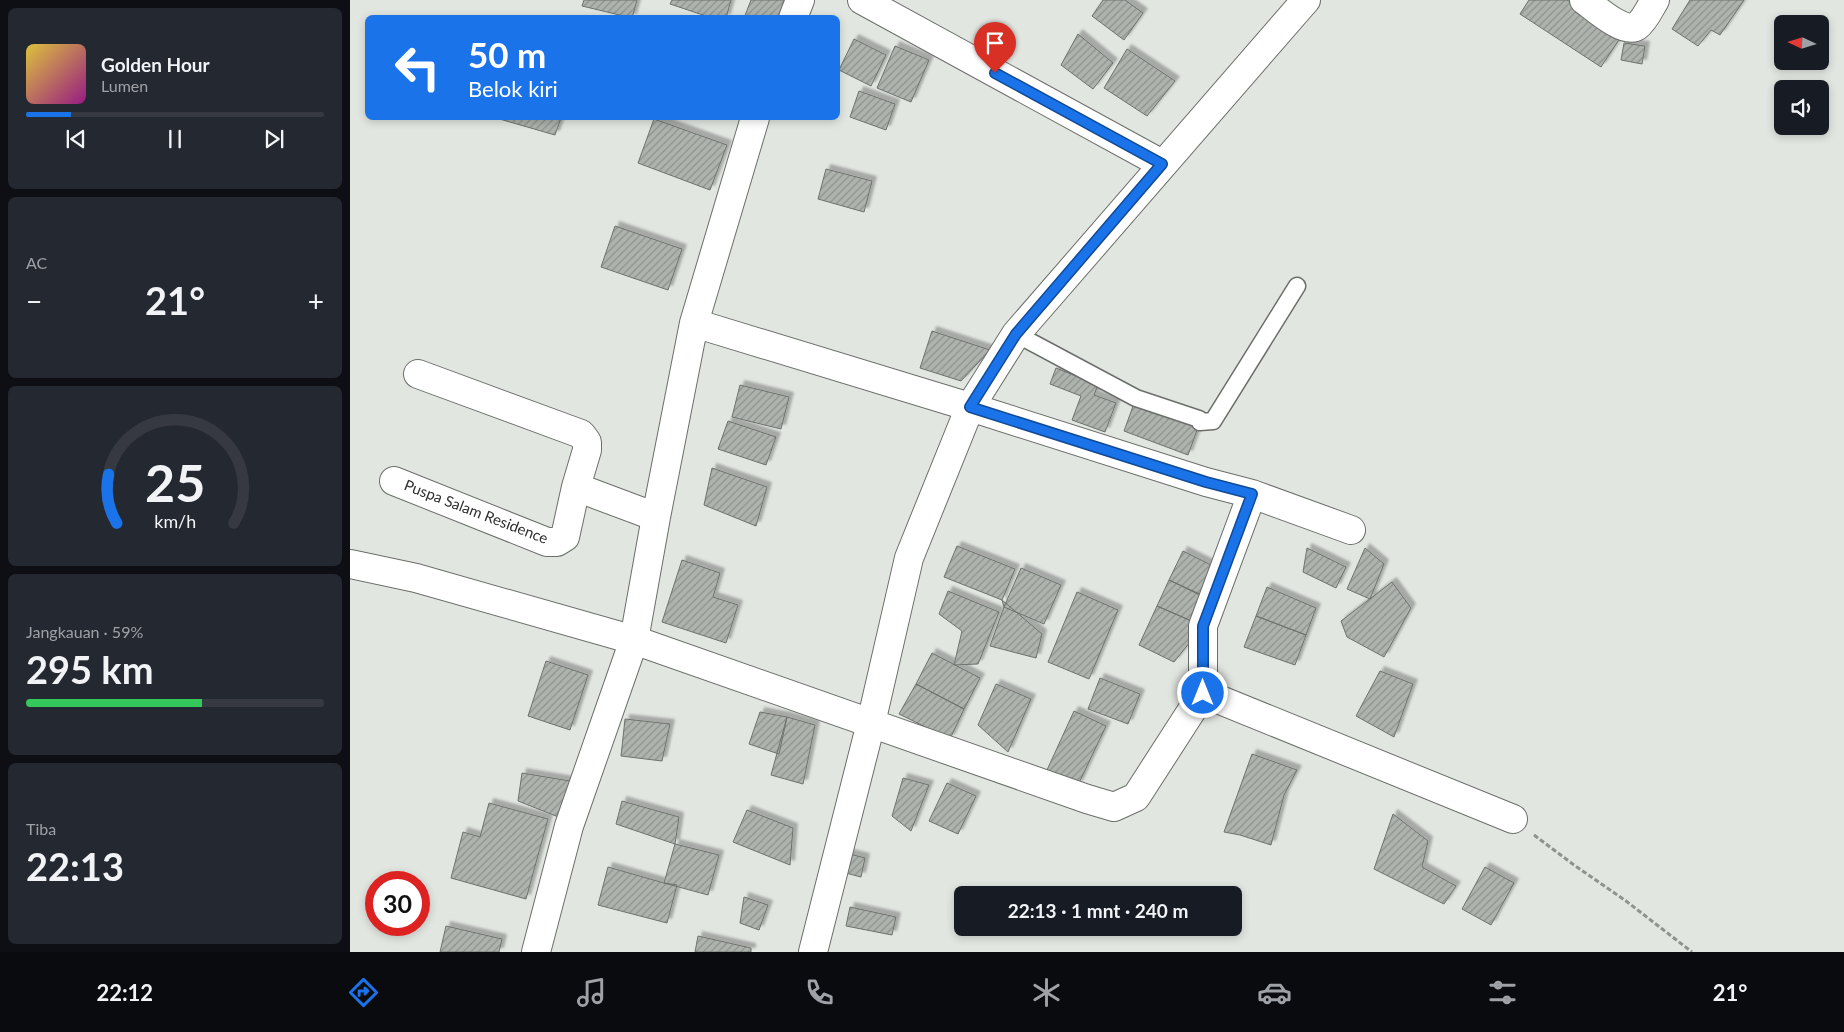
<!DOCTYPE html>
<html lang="id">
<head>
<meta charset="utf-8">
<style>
  body { margin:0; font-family:Lato,sans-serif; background:#242831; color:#f1f3f6; height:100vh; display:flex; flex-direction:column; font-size:19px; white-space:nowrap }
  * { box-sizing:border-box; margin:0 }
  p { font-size:16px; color:#9ea1a6 }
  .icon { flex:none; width:28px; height:28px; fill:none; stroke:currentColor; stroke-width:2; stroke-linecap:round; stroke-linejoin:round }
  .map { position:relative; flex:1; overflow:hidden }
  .sheet { display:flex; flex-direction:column; gap:8px; padding:8px; background:#0d0f14; width:350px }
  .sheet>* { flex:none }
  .guide { position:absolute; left:15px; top:15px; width:475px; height:105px; border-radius:8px; box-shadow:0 2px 8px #0003; background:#1a73e8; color:#fff; overflow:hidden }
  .needle { width:32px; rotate:274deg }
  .fabs { position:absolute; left:1424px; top:15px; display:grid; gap:10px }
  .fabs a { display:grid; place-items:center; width:55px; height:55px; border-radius:8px; background:#171b24; box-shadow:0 2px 8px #0003; font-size:25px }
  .speed { position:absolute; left:15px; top:871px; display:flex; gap:10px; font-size:25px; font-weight:700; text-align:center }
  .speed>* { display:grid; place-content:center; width:65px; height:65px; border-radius:50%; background:#171b24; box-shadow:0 2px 8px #0003; line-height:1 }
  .speed .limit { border:8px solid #d22; background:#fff; color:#111 }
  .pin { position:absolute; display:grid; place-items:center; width:42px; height:42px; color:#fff; margin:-51px -21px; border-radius:50% 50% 50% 0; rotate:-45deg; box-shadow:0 0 5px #0007 }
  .pin .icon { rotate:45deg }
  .me { position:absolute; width:55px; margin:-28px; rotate:0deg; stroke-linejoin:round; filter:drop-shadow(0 0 4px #0008) }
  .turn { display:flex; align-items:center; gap:18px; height:105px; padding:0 20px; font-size:22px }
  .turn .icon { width:65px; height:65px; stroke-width:2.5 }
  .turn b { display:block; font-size:35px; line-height:42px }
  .big { font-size:38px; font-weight:700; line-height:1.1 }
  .sheet .widget { flex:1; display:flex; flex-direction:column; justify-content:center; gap:8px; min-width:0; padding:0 18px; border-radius:8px; background:#242831 }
  .sheet .dial { align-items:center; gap:0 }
  .dial svg { height:130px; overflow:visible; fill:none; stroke:#363941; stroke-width:7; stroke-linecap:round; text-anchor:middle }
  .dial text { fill:#f1f3f6; stroke:none }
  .song { display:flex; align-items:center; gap:15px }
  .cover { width:60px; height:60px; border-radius:8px; background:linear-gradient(135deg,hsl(50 70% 55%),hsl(310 70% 35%)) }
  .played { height:5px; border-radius:2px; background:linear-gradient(90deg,#1a73e8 15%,#363941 15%) }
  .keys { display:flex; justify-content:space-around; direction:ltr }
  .heat { display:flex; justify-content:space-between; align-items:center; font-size:28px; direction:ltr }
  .charge { height:8px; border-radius:4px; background:linear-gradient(90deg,#34c759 59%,#363941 0) }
  .trip { position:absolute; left:604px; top:886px; width:288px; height:50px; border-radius:8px; background:#171b24; box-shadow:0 2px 8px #0003; font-weight:700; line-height:50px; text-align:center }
  .menu { display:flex; height:80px; justify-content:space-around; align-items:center; background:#090b0e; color:#9ea1a6 }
  .menu .icon { width:35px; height:35px }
  .menu .current { color:#1a73e8 }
  .menu b { font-size:22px; color:#f1f3f6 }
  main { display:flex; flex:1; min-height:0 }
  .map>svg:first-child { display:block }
  .building { fill:url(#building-hatch); stroke:#6d726d; filter:url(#shadow) }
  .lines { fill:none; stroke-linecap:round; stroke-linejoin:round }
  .lane-casing { stroke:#6a6f6a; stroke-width:19 }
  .street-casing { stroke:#6a6f6a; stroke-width:30 }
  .path { stroke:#8f928e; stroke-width:3; stroke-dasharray:5 2.5; stroke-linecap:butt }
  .lane { stroke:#fff; stroke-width:16 }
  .street { stroke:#fff; stroke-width:28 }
  .route-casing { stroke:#114b97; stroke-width:12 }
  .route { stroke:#1a73e8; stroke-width:9 }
  .labels { text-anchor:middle; stroke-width:4.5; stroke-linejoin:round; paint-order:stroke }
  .street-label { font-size:15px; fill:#2e302e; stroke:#fff }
</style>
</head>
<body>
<main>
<section class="sheet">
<div class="widget">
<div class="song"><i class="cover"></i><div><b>Golden Hour</b><p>Lumen</p></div></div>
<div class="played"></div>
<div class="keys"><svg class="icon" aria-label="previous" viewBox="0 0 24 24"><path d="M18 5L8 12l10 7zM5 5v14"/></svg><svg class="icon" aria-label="pause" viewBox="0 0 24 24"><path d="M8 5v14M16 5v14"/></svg><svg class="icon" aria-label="next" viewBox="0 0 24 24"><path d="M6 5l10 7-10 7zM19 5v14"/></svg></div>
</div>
<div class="widget"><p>AC</p>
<div class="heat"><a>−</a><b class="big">21°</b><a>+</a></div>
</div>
<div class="widget dial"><svg viewBox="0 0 100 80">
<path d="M14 69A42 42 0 1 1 86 69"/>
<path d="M14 69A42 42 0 0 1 9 39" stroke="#1a73e8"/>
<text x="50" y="56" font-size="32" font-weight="700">25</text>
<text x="50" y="72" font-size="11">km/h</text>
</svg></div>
<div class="widget"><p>Jangkauan · 59%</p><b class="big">295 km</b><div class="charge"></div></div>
<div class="widget"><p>Tiba</p><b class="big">22:13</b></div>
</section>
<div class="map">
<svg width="1494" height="952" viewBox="0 0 1494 952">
  <defs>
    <pattern id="building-hatch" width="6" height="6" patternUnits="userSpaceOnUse" patternTransform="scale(1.25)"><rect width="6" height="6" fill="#aeb3ae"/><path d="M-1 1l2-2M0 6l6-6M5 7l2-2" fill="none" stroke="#8e928e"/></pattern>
    <filter id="shadow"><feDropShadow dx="4.5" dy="-4.5" stdDeviation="1" flood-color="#0004"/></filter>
  </defs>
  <rect width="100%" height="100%" fill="#e2e6e1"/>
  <!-- building -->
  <path class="building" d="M234,0H287L282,18L232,6Z
    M322,0H381L376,18H362L320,4Z
    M401,0H438L431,18H394Z
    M753,0H775L793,13L774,40L742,16Z
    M1179,0H1217L1272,35L1251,67L1170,14Z
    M1340,0H1394L1370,35L1361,30L1348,46L1322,29Z
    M728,34L763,63L743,89L711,65Z
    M504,39L536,55L521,86L489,70Z
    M1274,43L1295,46L1292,64L1271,60Z
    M545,46L579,60L561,102L527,88Z
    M777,49L825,81L797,116L754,88Z
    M509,91L545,104L536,130L500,117Z
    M146,118H211L205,135Z
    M304,119L377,145L360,190L288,163Z
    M476,169L522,181L514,212L468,199Z
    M265,226L332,249L318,290L251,267Z
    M582,331L640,350L611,381L570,368Z
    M706,368L748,385L744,395L766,403L755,432L722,420L731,396L700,384Z
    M390,385L439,397L431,429L382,417Z
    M786,398L850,422L838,455L774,431Z
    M378,421L426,437L416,465L368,449Z
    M362,468L417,487L406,526L354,505Z
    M607,546L665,569L652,600L594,577Z
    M957,548L996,567L986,588L953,572Z
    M1015,548L1034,564L1020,599L997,589Z
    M833,551L863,566L862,601L819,580Z
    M332,560L370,573L363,597L388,605L376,643L312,622Z
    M671,568L711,585L694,624L654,607Z
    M819,580L852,595L853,626L807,606Z
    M1042,582L1061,608L1034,657L997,637L991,621Z
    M917,587L966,608L956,635L906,616Z
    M598,591L649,612L628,664L604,665L612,631L589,614Z
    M727,592L768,610L739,679L698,662Z
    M652,600L692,634L686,658L640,646L654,607Z
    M807,606L853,626L824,662L789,645Z
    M906,616L956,635L945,665L894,647Z
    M582,653L630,678L614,709L566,684Z
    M196,661L238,675L220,730L178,716Z
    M1030,671L1063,684L1044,737L1006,716Z
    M750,678L790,694L778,724L738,709Z
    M566,684L614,709L600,739L549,714Z
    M646,684L681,699L658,752L628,725Z
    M724,711L756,726L728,785L697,770Z
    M410,712L437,717L429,754L399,744Z
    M437,717L465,725L453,784L421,775Z
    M275,719L320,724L312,761L271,756Z
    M902,754L947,770L934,795L921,845L890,835L874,832Z
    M172,773L220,781L211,818L168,801Z
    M553,778L579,785L561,831L542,816Z
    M597,783L626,796L608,834L579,821Z
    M272,801L329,817L325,844L266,824Z
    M139,803L198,819L176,899L101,878L113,832L130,837Z
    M397,810L443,828L440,865L383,842Z
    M1043,814L1078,841L1072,867L1106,886L1094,904L1024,869Z
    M325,844L369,855L358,895L314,883Z
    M496,853L515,858L511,877L492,872Z
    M258,867L314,883L327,885L317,923L248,905Z
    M1135,867L1164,883L1141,925L1112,909Z
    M394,897L418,905L409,930L390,923Z
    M500,907L546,917L542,935L496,926Z
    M96,926L152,939L149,952H90Z
    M348,936L401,948V952H345Z"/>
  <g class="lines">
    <defs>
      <path id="lane" d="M666,334L786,398L849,419L850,422L863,421L947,286"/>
      <path id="street" d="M512,0L812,164
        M1234,0C1245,8 1275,35 1287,26C1295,20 1300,8 1305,0
        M443,18L450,0
        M68,374L231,434L237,442V450L226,487L306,517
        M44,481L197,542H207L215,537L226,487
        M902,494L1001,530
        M0,564L66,578L284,640L737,799L764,807L786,797L853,693V626L902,494L856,482L620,407L344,323
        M853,693L1163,819
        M186,952L219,826L284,640L306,517L344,323L405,118
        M463,952L521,723L559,558L620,407L666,334L956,0"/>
    </defs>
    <!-- lane casing -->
    <use href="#lane" class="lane-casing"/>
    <!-- street casing -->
    <use href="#street" class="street-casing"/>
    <!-- path -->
    <path class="path" d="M1184,835L1224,865L1276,901L1342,952"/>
    <!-- lane -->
    <use href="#lane" class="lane"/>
    <!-- street -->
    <use href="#street" class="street"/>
  </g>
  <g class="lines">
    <defs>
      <path id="route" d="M645,73L812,164L666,334L620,407L856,482L902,494L853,626V693"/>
    </defs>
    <!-- route casing -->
    <use href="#route" class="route-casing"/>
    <!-- route -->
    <use href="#route" class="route"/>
  </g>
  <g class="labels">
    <!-- street labels -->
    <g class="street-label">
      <text transform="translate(126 512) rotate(21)" y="5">Puspa Salam Residence</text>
    </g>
  </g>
</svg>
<div class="fabs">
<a><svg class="needle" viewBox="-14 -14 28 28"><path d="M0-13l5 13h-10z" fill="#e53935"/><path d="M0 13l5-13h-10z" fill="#9ea1a6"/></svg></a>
<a><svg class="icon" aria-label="sound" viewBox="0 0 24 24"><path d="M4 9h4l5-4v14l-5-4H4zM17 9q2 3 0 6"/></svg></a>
</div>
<div class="speed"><div class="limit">30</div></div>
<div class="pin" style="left:645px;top:73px;background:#d93025"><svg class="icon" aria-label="arrive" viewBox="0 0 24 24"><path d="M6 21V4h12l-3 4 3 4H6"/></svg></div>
<svg class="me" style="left:853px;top:693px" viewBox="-20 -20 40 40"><circle r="17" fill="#1a73e8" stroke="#fff" stroke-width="3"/><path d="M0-11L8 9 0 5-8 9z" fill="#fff"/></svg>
<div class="trip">22:13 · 1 mnt · 240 m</div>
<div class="guide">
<div class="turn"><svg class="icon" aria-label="left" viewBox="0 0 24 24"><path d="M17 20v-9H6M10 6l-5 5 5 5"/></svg><div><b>50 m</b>Belok kiri</div></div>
</div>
</div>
</main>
<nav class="menu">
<b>22:12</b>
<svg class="icon current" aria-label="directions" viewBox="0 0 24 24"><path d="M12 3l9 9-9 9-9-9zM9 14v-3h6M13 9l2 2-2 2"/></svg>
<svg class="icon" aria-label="music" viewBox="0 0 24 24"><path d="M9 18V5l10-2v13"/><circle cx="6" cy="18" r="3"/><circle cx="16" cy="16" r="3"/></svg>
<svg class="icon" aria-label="phone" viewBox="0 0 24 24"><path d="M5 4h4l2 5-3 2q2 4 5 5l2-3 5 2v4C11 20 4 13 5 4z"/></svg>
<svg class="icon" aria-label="climate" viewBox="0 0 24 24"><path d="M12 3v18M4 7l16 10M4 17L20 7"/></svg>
<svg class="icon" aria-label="car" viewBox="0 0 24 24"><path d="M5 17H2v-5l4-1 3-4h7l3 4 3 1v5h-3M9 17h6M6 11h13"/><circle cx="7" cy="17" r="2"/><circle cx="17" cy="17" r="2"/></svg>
<svg class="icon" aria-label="filters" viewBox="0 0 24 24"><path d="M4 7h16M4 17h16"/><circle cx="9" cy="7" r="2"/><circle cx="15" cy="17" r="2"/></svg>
<b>21°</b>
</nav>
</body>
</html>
